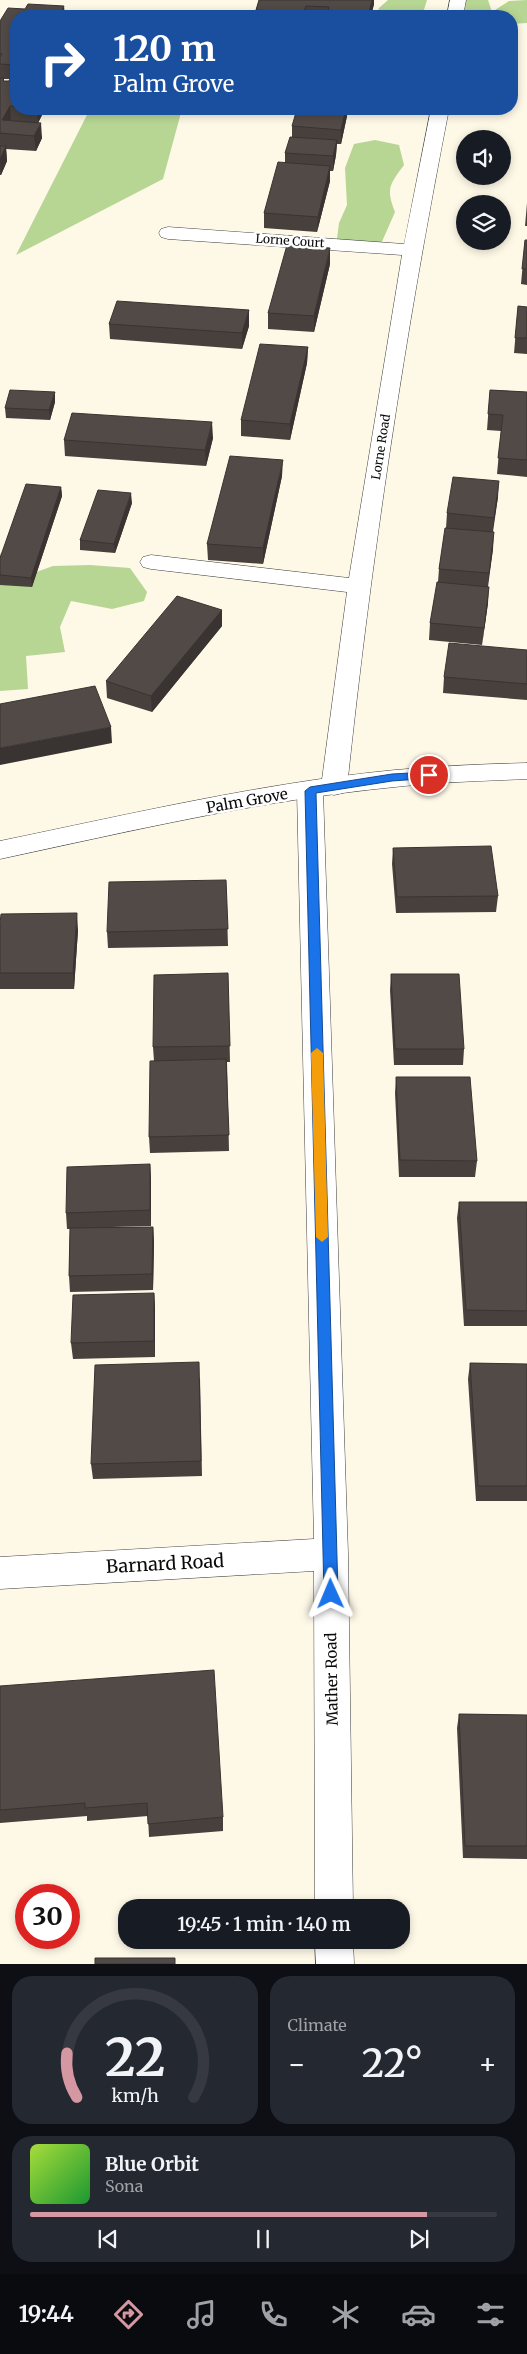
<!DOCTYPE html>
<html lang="en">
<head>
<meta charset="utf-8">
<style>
  body { margin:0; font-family:Merriweather,serif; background:#242831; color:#f1f3f6; height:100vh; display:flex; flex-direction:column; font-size:19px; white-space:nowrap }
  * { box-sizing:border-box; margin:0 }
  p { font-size:16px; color:#9ea1a6 }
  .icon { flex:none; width:28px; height:28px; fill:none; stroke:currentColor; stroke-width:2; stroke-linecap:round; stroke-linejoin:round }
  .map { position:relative; height:1964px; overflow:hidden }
  .sheet { display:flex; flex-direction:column; gap:12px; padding:12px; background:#0d0f14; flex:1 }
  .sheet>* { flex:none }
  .top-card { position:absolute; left:10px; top:10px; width:508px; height:105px; border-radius:20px; box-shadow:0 2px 8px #0003; background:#1a4fa0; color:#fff; overflow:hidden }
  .tools { position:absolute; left:456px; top:130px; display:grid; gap:10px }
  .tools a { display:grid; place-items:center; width:55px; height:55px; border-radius:50%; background:#171b24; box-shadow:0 2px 8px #0003; font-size:25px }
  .speed { position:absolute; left:15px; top:1884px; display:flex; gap:10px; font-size:25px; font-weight:700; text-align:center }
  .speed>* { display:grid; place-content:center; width:65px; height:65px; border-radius:50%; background:#171b24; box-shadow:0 2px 8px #0003; line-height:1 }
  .speed .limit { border:8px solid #d22; background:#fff; color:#111 }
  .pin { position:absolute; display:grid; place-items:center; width:42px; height:42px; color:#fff; margin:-21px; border:2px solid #fff; border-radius:50%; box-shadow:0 1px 5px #0007 }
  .me { position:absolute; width:55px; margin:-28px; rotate:359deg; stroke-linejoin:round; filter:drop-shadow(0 0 4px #0008) }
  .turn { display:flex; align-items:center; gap:18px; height:105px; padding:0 20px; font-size:22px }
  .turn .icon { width:65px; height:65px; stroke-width:2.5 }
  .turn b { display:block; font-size:35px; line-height:42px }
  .big { font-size:38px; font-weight:600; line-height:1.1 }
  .sheet .widget { flex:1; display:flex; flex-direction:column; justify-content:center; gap:8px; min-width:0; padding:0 18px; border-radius:20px; background:#242831 }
  .sheet .dial { align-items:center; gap:0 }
  .dial svg { height:130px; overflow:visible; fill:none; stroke:#363941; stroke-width:7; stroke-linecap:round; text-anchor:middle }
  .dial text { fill:#f1f3f6; stroke:none }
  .song { display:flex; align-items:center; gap:15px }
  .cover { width:60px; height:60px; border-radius:8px; background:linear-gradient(135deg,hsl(80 70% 55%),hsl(130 70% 35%)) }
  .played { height:5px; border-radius:2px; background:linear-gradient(90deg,#d598a2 85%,#363941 85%) }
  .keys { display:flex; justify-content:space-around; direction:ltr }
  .heat { display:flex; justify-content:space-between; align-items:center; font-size:28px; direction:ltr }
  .sheet .tiles { flex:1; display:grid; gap:12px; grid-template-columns:1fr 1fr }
  .widget:last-child { grid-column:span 2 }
  .trip { position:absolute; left:118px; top:1899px; width:292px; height:50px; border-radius:20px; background:#171b24; box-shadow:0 2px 8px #0003; font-weight:600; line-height:50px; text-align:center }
  .menu { display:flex; height:80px; justify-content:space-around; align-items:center; background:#090b0e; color:#9ea1a6 }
  .menu .icon { width:35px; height:35px }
  .menu .on { color:#d598a2 }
  .menu b { font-size:22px; color:#f1f3f6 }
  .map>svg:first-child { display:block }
  .forest { fill:#b7d694 }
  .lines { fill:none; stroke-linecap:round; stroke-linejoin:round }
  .minor-casing { stroke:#3d3d3d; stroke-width:1 }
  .tertiary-casing { stroke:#3d3d3d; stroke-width:1 }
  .minor { fill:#fff; fill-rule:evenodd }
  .tertiary { fill:#fff; fill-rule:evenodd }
  .wall { fill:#47403d; fill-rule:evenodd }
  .shaded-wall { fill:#393432 }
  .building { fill:#524a47; stroke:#393432 }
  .route { fill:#1a73e8; stroke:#114b97 }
  .slow { fill:#f59e0b }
  .labels { text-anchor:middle; stroke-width:5; stroke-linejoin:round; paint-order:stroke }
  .far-street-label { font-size:12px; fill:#0a0a0a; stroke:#fff }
  .street-label { font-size:15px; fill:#0a0a0a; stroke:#fff }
  .near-street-label { font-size:18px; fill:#0a0a0a; stroke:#fff }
</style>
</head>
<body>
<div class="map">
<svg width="527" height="1964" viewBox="0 0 527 1964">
  <rect width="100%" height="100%" fill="#fef8e7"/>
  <!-- forest -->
  <path class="forest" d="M388,0H427L422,16H375L379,8Z
    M466,0H488L492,12L509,1L527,0V23L511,24V16H464Z
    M90,109H182L163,179L16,255Z
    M375,140L399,145L404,165C389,185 386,189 395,212L381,244L337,239L339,223L347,205L345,168L354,144Z
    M0,553L17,579L53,566L90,565L130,568L147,592L144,601L112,609L71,601L60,627L65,652L26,656L28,689L0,691Z"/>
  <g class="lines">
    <defs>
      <path id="minor" d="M450,0H466L463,16H447Z
        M431,109H449C405,333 371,560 347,787L343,793L334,795L325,793L321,787L347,592L151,569L143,567L140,562L143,557L151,555L349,578L402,255L168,239L161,237L159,233L161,229L168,227L404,244Z
        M310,783L319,785L323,791L348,1554L353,1908H315L314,1571L0,1589V1557L314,1539L297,791L301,785Z
        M315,1940H353L354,1964H316Z"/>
      <path id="tertiary" d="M527,763V779C483,781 439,782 395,787C262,800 131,831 0,859V841C131,814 262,783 395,770C439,766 483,764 527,763Z"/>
    </defs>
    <!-- minor casing -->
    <use href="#minor" class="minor-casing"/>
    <!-- tertiary casing -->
    <use href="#tertiary" class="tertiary-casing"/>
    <!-- minor -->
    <use href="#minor" class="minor"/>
    <!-- tertiary -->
    <use href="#tertiary" class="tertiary"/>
  </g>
  <!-- wall -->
  <path class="wall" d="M259,0L374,4L371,16H256V10Z
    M64,6L16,16V109H45L38,123L42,138L36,151L6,149L7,161L1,175H0V21L25,9ZM4,79H10L9,81H4Z
    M347,116L341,144H337L336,155L333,171H330V181L317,232L264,228V213L285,163V153L292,137V126Z
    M527,203V226H525Z
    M525,240H527V285L521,284Z
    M330,264L314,332L268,329V313Z
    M518,306L527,307V354L514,353Z
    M249,310V326L242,349L110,339L109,324Z
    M308,347L307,363L290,440L241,436V420Z
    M490,390L527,392V477L497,474L501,431L487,430Z
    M55,392V402L50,420L6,418L5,408Z
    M213,438L206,466L65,456L64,440Z
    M282,476L263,564L208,560L207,544Z
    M61,487L62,496L32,587L0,585V558Z
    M498,497L493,532V549L488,587V603L482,645L429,640L430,623L438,582L439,569L446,528L447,513Z
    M132,503L115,553L80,550V540Z
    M222,610V626L152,712L107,698L106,681Z
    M527,650V700L443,693L444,677Z
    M393,848L498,896L496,912L396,913L392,864Z
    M226,880L228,946L108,948L107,932Z
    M0,924L78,930L74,989H0Z
    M228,973L230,1062H227L229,1151L150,1153L149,1137L154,1061L153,1047Z
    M391,974L464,1049L463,1065H394L390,990Z
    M396,1077L477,1161L475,1177H399L395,1093Z
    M150,1164L151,1181V1226L112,1227H153L154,1243L153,1290L70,1292L69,1276L70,1229H67L66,1213Z
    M459,1202H527V1326H464L457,1218Z
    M154,1293L155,1309V1357L73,1359L71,1343Z
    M470,1363L527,1364V1501H476L468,1379Z
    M200,1378L202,1476L93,1479L91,1464Z
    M0,1686L223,1817V1831L149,1837L148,1816L87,1821V1816L0,1823Z
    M459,1714L527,1715V1859L463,1858L457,1728Z"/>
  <!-- shaded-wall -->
  <path class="shaded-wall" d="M372,0H374V4L371,16H368Z
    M64,6L65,16H59Z
    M306,6V16H304V12Z
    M10,106L11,121L4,135L2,120Z
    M37,109H45L38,123Z
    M346,109H348L347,116L341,144V130Z
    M41,123L42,138L36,151L34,136Z
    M337,140L336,155L333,171V156Z
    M6,146L7,161L1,175L0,160Z
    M330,166V181L317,232L318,217Z
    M330,248V264L314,332V316Z
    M249,310V326L242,349V333Z
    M308,347L307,363L290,440V424Z
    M55,392V402L50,420L49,410Z
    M212,422L213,438L206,466L205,450Z
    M283,460L282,476L263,564V548Z
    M499,481L498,497L492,534L494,518Z
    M61,487L62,496L32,587L31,578Z
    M131,493L132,503L115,553L114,544Z
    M494,532L493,549L487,589L489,573Z
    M489,587L488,603L482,645L484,628Z
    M222,610V626L152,712L151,696Z
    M111,727L112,743L0,765V748Z
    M77,913L78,930L74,989L73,973Z
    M150,1164L151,1181V1226L150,1210Z
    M153,1227L154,1243L153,1290L152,1274Z
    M154,1293L155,1309V1357L154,1341Z"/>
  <!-- building -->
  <path class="building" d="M259,0H372L368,16H327L329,7L306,6L304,12L256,10Z
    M28,4L64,6L59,16H16V65L0,64V57L2,54L0,53V21L8,8L25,9Z
    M0,78H4L3,81H9L10,79H16V107L10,106L2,120L41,123L34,136L0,133Z
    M297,109H346L341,130L292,126Z
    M290,137L337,140L333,156L285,153Z
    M0,146H6L0,160Z
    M278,162L330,166L318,217L264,213Z
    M525,240H527V269H522Z
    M287,245L330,248L314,316L268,313Z
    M117,301L249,310L242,333L109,324Z
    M518,306L527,307V338H515Z
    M260,344L308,347L290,424L241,420Z
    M10,390L55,392L49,410L5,408Z
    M490,390L527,392V460L498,458L503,415L488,414Z
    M72,413L212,422L205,450L64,440Z
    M230,456L283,460L263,548L207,544Z
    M453,477L499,481L494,518L447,513Z
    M26,484L61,487L31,578L0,575V558Z
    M98,490L131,493L114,544L80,540Z
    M445,528L494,532L489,573L439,569Z
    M437,582L489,587L484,628L430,623Z
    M177,596L222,610L151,696L106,681Z
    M449,643L527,650V684L444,677Z
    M95,686L111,727L0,748V704Z
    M491,846L498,896L397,897L393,848Z
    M226,880L228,929L107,932L109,882Z
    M77,913L73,973H0V924L1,914Z
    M228,973L230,1046L153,1047L154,975Z
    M391,974H459L464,1049H395Z
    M226,1059L229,1135L149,1137L150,1061Z
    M396,1077H470L477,1161L400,1160Z
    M150,1164V1210L66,1213L67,1167Z
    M459,1202H527V1311L466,1310Z
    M153,1227L152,1274L69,1276L70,1228Z
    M154,1293V1341L71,1343L73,1295Z
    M199,1362L201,1461L91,1464L95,1365Z
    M470,1363L527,1364V1486H478Z
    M214,1670L223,1817L148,1824L147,1803L85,1808V1803L0,1810V1686Z
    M459,1714L527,1715V1846H465Z
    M95,1958H175V1964H95Z"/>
  <!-- route -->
  <path class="route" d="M429,772L434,775L433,778L392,781L316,793L338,1594L336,1598L331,1600L326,1598L324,1594L305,791L310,787L392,774Z"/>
  <!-- slow -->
  <path class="slow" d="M317,1048L323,1053L328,1237L322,1242L316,1237L311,1053Z"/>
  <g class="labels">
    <!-- far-street labels -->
    <g class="far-street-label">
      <text transform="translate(290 241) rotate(4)" y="4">Lorne Court</text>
      <text transform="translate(381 447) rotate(-81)" y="4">Lorne Road</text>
    </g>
    <!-- street labels -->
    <g class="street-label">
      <text transform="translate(247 801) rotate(-10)" y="5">Palm Grove</text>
      <text transform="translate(332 1679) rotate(-91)" y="5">Mather Road</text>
    </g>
    <!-- near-street labels -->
    <g class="near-street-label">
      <text transform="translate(165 1564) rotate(-3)" y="6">Barnard Road</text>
    </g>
  </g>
</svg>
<div class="tools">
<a><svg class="icon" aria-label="sound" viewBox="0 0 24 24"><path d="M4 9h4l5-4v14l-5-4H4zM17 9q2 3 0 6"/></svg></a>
<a><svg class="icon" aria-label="layers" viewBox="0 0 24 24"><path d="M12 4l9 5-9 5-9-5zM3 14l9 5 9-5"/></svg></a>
</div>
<div class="speed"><div class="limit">30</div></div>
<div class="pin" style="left:429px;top:775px;background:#d93025"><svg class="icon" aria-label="arrive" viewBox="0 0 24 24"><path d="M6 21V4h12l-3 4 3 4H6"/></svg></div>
<svg class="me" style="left:331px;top:1594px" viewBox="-20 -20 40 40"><path d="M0-17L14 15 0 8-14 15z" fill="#1a73e8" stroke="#fff" stroke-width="4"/></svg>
<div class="trip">19:45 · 1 min · 140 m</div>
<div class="top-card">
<div class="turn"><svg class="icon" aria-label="right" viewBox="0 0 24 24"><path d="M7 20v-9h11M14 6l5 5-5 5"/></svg><div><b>120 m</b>Palm Grove</div></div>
</div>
</div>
<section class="sheet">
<div class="tiles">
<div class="widget dial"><svg viewBox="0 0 100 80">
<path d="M14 69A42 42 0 1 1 86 69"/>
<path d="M14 69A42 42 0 0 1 8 42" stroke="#d598a2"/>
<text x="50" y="56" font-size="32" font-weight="700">22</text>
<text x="50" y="72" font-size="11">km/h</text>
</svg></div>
<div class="widget"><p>Climate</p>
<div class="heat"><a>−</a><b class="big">22°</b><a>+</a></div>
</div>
<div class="widget">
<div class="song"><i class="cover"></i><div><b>Blue Orbit</b><p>Sona</p></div></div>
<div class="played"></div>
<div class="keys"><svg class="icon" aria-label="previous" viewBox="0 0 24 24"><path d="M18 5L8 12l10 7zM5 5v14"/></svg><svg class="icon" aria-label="pause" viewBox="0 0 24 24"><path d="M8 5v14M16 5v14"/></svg><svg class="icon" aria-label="next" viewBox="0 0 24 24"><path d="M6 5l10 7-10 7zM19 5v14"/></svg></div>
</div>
</div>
</section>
<nav class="menu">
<b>19:44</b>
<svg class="icon on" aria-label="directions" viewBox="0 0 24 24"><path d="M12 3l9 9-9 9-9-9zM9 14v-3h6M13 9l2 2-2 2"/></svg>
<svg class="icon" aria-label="music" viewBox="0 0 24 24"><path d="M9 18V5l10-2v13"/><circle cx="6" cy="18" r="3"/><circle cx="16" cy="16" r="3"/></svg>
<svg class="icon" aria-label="phone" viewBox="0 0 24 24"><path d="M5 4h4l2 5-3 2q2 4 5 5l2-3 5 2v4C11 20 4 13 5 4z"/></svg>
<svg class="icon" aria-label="climate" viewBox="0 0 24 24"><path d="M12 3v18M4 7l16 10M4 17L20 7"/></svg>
<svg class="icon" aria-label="car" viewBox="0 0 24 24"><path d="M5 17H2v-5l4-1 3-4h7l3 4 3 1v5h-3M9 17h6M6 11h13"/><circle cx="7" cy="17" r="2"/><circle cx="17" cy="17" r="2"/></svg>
<svg class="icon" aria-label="filters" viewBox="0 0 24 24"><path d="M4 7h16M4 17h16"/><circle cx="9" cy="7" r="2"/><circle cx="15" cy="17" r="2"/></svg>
</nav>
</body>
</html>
